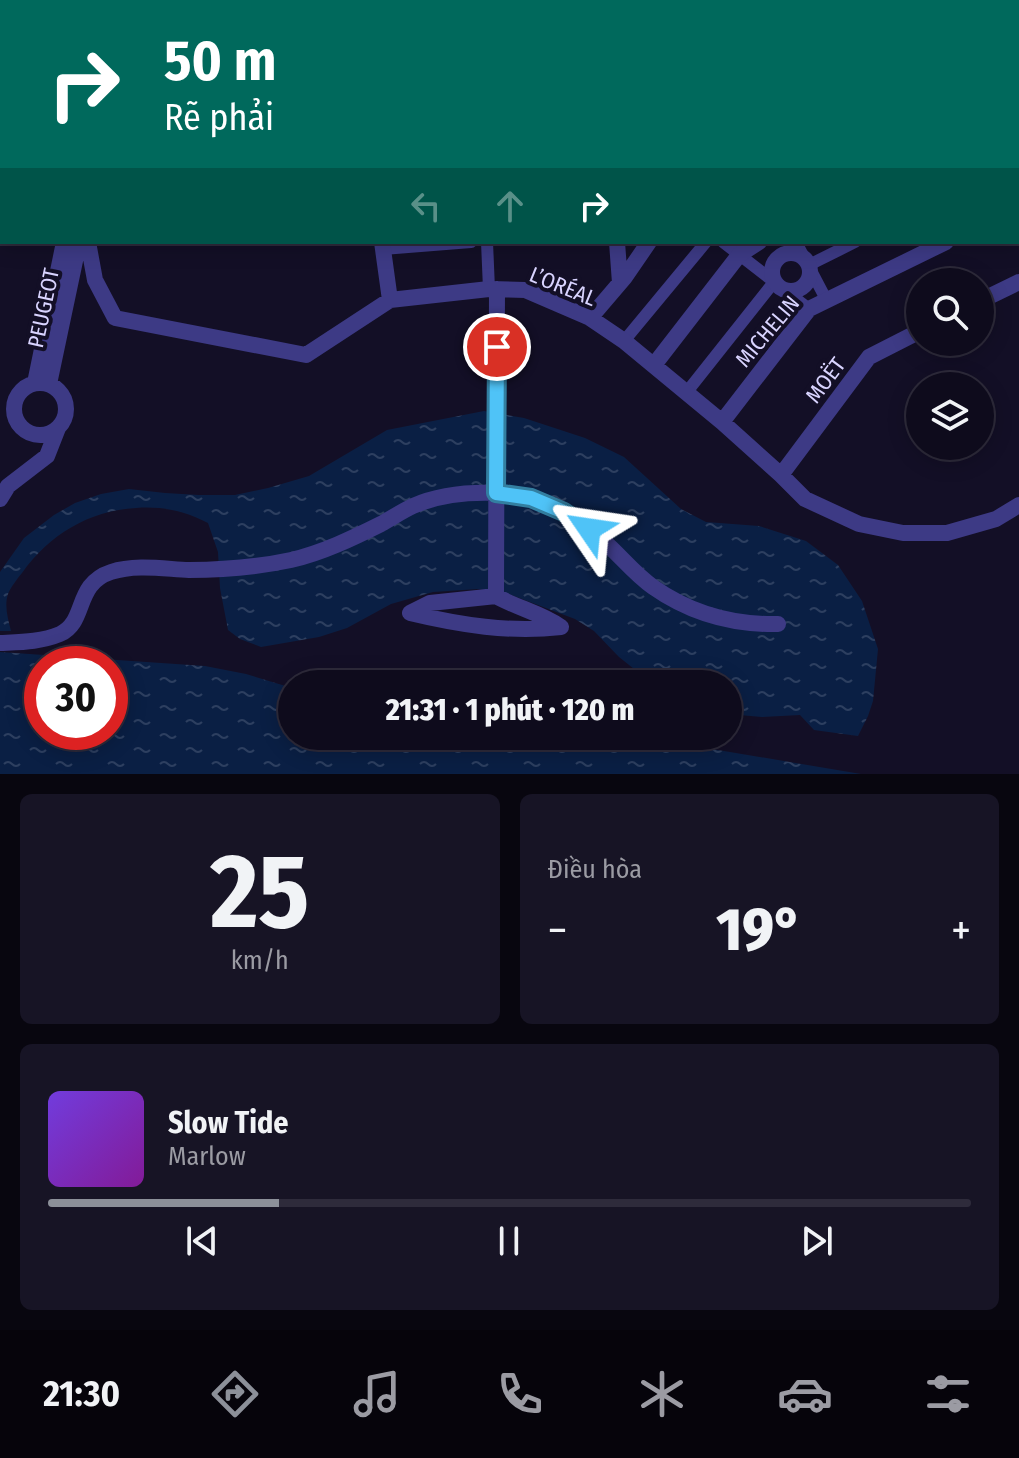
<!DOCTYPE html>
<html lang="vi">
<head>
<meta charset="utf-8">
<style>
  body { margin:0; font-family:"Fira Sans Condensed",sans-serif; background:#171425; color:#f1f3f6; height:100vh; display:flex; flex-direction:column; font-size:30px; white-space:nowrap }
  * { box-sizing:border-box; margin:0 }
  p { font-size:26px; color:#9b9ba3 }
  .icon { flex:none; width:44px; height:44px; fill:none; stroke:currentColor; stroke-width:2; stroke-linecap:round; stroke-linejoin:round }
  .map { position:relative; height:774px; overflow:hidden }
  .panel { display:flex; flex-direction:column; gap:20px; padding:20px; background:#08060f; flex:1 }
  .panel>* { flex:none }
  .banner { position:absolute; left:0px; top:0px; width:1020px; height:244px; box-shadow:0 4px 20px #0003,0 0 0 2px #2e2b3b; background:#00695c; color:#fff; overflow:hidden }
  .tools { position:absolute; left:906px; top:268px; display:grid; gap:16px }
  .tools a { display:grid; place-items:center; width:88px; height:88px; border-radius:50%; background:#0e0b1c; box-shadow:0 4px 20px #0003,0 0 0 2px #2e2b3b; font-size:40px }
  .speed { position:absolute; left:24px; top:646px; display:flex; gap:16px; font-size:40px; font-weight:700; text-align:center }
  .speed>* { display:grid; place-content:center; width:104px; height:104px; border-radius:50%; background:#0e0b1c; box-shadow:0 4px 20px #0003,0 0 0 2px #2e2b3b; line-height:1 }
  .speed .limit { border:12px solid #d22; background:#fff; color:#111 }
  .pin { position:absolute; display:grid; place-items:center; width:68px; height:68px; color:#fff; margin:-34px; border:4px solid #fff; border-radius:50%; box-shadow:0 2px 8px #0007 }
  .me { position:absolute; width:88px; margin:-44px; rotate:302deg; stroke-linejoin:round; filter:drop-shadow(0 0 6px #0008) }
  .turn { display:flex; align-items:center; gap:28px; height:168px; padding:0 32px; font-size:36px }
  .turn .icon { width:104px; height:104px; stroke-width:2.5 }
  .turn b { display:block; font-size:56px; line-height:68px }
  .lanes { display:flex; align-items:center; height:76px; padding:0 32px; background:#0003; justify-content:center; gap:40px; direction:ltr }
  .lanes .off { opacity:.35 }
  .big { font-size:60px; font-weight:800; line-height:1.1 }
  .panel .tile { flex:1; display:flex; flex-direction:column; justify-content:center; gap:12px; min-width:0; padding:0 28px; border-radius:12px; background:#171425 }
  .panel .dial { align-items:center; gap:0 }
  .dial b { font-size:104px; line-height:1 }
  .song { display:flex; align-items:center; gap:24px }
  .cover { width:96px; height:96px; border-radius:12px; background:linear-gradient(135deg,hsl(260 70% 55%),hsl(290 70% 35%)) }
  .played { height:8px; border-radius:4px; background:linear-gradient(90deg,#8c9099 25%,#2e2b3b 25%) }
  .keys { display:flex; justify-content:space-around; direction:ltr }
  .heat { display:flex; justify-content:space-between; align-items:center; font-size:44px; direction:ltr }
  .panel .tiles { flex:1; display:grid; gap:20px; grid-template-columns:1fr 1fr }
  .tile:last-child { grid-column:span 2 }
  .trip { position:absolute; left:278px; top:670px; width:464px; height:80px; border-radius:40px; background:#0e0b1c; box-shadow:0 4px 20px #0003,0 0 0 2px #2e2b3b; font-weight:800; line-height:80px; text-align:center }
  .menu { display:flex; height:128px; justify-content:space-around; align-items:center; background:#06040b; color:#9b9ba3 }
  .menu .icon { width:56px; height:56px }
  .menu .on { color:#8c9099 }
  .menu b { font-size:36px; color:#f1f3f6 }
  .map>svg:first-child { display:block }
  .water { fill:url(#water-ripples); fill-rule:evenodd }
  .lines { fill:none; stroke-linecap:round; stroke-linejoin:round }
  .pedestrian { stroke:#3d3a85; stroke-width:12 }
  .minor { stroke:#3d3a85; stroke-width:16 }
  .route-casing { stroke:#337fa1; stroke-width:20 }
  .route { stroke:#4fc3f7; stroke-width:14 }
  .labels { text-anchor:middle; stroke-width:8; stroke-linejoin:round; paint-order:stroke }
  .street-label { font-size:22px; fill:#d9d4ff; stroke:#130f26 }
</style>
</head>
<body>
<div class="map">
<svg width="1019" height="774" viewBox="0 0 1019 774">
  <defs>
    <pattern id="water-ripples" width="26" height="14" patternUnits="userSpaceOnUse" patternTransform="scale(2)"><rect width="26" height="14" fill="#0a1f44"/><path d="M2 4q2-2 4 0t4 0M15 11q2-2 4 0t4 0" fill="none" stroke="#2d3f60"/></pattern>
  </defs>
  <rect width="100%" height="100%" fill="#130f26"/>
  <!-- water -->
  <path class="water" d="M484,411L524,418L585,438L624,457L681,509L706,522L759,526L806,541L838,565L862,601L878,649L873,701L868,716L858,736L814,730L800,715L762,717L728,714V684H653L619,657L594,631L575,619L506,593L478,589L433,592L391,604L347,628L319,637L261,647L240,639L228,630L220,588L218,552L208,523C185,511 162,506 136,508C88,511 49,535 22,573C17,579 11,587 8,594C4,606 8,619 11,631H0V572L24,538L54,515L75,503L101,494L129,489L165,493L199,495H235L268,488L309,476L387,430Z
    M0,652L205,666L246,674L292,688V736H635L861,774H0ZM42,664H110V732H42Z"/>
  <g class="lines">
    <!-- pedestrian -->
    <path class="pedestrian" d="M1018,162H1019
      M487,242L489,289
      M723,242L809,309
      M796,242L827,301
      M383,249L471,242
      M809,265L855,242
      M624,341L706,242
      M686,393L774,282"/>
    <!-- minor -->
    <path class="minor" d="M110,0L111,2
      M345,0L347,2
      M463,0L464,2
      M573,0L574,2
      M965,0L966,2
      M229,2L234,0
      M374,2L379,0
      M604,2L608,0
      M893,2L897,0
      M1018,30H1019
      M1018,105L1019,107
      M1018,119H1019
      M1018,207H1019
      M88,242L95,280L115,318L306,355L390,300L489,289L525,290L590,318L624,341L722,422L781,475L805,499L859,524L903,533H947L996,519L1019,505
      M382,242L390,300
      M617,242L620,283
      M772 272a19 19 0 1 1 38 0a19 19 0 1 1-38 0Z
      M980,301L1019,282
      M590,318L625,277L649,242
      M654,365L739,255L759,242
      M14 409a26 26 0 1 1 52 0a26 26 0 1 1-52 0Z
      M35,383L64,242
      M49,384L79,242
      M722,422L809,309L946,242
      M781,475L869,357L920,331
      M0,499L8,486L47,456L58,428
      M496,596L430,603L410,613C460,625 510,633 561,627C541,613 517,608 496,596L497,289
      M0,643C20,642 41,642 60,634C87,622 74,584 111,572C136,564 164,569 189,570C224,570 258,567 291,560C322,553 353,538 381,524C392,518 402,511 413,506C438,495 469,492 496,493C539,495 577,517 609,546C623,559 636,575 653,587C690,613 733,625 778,624"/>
  </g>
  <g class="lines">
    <defs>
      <path id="route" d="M497,347L496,493L531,498L564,512L589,529"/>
    </defs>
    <!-- route casing -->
    <use href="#route" class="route-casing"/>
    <!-- route -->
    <use href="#route" class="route"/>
  </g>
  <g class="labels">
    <!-- street labels -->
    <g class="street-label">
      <text transform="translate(563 286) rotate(22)" y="8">L’ORÉAL</text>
      <text transform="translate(43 308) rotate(-78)" y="8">PEUGEOT</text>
      <text transform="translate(767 331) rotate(-50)" y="8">MICHELIN</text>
      <text transform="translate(825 380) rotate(-53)" y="8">MOËT</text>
    </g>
  </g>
</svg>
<div class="tools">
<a><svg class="icon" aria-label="search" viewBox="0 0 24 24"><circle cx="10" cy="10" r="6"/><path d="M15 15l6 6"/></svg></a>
<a><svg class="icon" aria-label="layers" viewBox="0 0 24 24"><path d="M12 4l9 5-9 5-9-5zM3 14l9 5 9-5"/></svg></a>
</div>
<div class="speed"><div class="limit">30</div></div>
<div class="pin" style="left:497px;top:347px;background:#d93025"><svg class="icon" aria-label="arrive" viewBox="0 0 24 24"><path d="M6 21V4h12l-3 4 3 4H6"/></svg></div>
<svg class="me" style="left:589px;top:529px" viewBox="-20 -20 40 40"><path d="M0-17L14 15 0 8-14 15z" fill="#4fc3f7" stroke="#fff" stroke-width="4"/></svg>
<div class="trip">21:31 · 1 phút · 120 m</div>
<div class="banner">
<div class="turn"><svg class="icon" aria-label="right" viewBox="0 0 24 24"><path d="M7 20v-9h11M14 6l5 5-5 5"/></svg><div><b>50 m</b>Rẽ phải</div></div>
<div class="lanes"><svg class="icon off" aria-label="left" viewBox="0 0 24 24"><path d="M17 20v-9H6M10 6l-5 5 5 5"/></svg><svg class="icon off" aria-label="ahead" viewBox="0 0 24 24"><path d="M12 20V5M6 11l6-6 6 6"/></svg><svg class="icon" aria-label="right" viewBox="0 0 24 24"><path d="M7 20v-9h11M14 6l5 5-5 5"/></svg></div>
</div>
</div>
<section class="panel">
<div class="tiles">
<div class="tile dial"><b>25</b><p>km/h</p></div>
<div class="tile"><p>Điều hòa</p>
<div class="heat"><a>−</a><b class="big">19°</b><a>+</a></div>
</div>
<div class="tile">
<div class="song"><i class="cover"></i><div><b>Slow Tide</b><p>Marlow</p></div></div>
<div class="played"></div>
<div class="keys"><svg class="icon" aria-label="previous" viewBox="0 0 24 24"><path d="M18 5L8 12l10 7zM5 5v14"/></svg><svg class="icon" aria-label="pause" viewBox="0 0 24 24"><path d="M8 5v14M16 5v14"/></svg><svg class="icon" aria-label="next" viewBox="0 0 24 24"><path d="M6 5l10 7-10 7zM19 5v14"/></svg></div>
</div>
</div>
</section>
<nav class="menu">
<b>21:30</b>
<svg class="icon on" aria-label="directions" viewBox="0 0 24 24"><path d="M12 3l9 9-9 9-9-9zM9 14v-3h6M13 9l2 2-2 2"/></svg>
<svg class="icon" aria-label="music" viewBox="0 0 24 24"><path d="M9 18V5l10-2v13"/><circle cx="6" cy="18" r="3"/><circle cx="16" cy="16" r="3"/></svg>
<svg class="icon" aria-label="phone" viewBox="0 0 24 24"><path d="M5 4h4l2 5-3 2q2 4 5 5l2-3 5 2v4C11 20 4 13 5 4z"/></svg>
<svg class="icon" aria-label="climate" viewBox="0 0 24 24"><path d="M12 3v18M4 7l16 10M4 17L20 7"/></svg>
<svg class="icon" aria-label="car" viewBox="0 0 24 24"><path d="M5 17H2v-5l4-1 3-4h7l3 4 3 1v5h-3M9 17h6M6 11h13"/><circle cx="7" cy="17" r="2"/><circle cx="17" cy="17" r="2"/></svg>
<svg class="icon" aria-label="filters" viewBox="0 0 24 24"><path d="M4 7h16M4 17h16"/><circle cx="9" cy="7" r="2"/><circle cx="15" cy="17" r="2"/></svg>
</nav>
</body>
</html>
